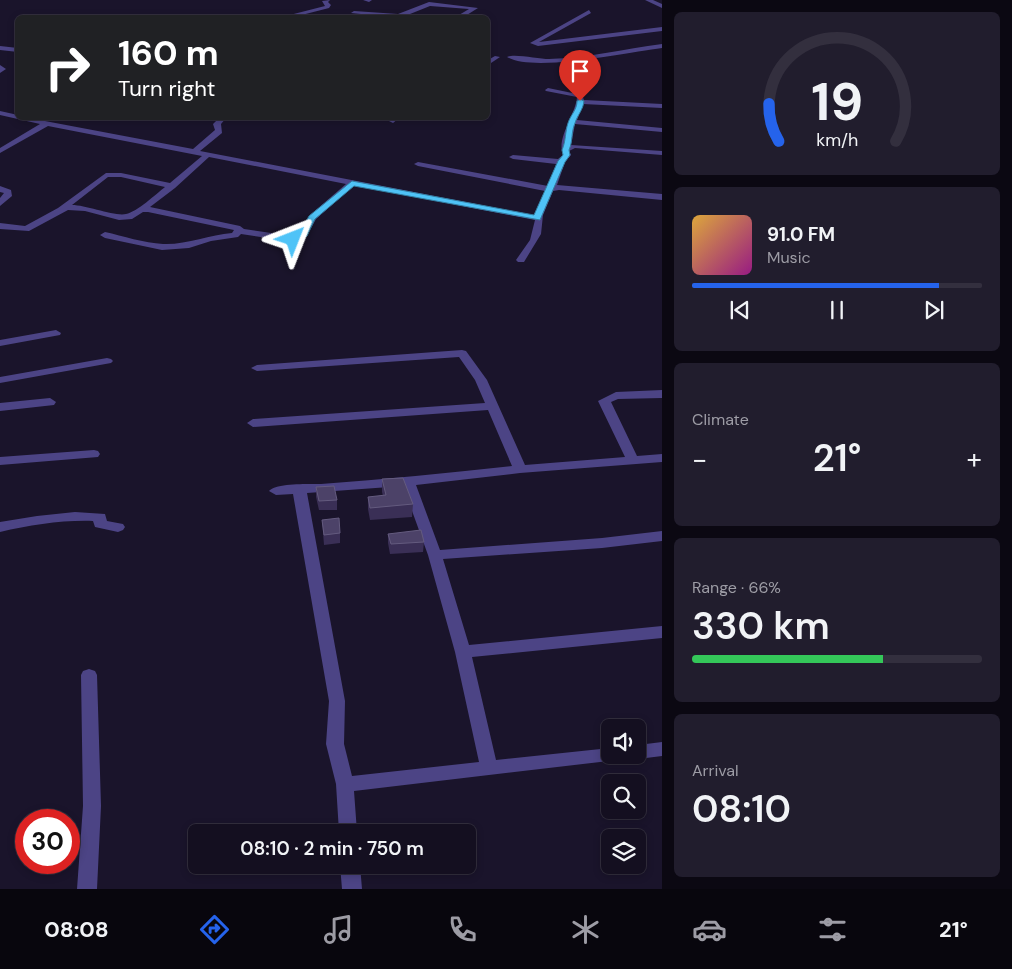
<!DOCTYPE html>
<html lang="en">
<head>
<meta charset="utf-8">
<style>
  body { margin:0; font-family:"DM Sans",sans-serif; background:#211d2d; color:#f1f3f6; height:100vh; display:flex; flex-direction:column; font-size:19px; white-space:nowrap }
  * { box-sizing:border-box; margin:0 }
  p { font-size:16px; color:#9d9ca5 }
  .icon { flex:none; width:28px; height:28px; fill:none; stroke:currentColor; stroke-width:2; stroke-linecap:round; stroke-linejoin:round }
  .map { position:relative; flex:1; overflow:hidden }
  .sheet { display:flex; flex-direction:column; gap:12px; padding:12px; background:#0b0812; width:350px }
  .sheet>* { flex:none }
  .banner { position:absolute; left:15px; top:15px; width:475px; height:105px; border-radius:8px; box-shadow:0 2px 8px #0003,0 0 0 1px #332f3e; background:#202124; color:#fff; overflow:hidden }
  .controls { position:absolute; left:601px; top:719px; display:grid; gap:10px }
  .controls a { display:grid; place-items:center; width:45px; height:45px; border-radius:8px; background:#140f20; box-shadow:0 2px 8px #0003,0 0 0 1px #332f3e; font-size:25px }
  .speed { position:absolute; left:15px; top:809px; display:flex; gap:10px; font-size:25px; font-weight:700; text-align:center }
  .speed>* { display:grid; place-content:center; width:65px; height:65px; border-radius:50%; background:#140f20; box-shadow:0 2px 8px #0003,0 0 0 1px #332f3e; line-height:1 }
  .speed .limit { border:8px solid #d22; background:#fff; color:#111 }
  .pin { position:absolute; display:grid; place-items:center; width:42px; height:42px; color:#fff; margin:-51px -21px; border-radius:50% 50% 50% 0; rotate:-45deg; box-shadow:0 0 5px #0007 }
  .pin .icon { rotate:45deg }
  .me { position:absolute; width:55px; margin:-28px; rotate:45deg; stroke-linejoin:round; filter:drop-shadow(0 0 4px #0008) }
  .turn { display:flex; align-items:center; gap:18px; height:105px; padding:0 20px; font-size:22px }
  .turn .icon { width:65px; height:65px; stroke-width:2.5 }
  .turn b { display:block; font-size:35px; line-height:42px }
  .big { font-size:38px; font-weight:600; line-height:1.1 }
  .sheet .widget { flex:1; display:flex; flex-direction:column; justify-content:center; gap:8px; min-width:0; padding:0 18px; border-radius:8px; background:#211d2d }
  .sheet .dial { align-items:center; gap:0 }
  .dial svg { height:130px; overflow:visible; fill:none; stroke:#332f3e; stroke-width:7; stroke-linecap:round; text-anchor:middle }
  .dial text { fill:#f1f3f6; stroke:none }
  .song { display:flex; align-items:center; gap:15px }
  .cover { width:60px; height:60px; border-radius:8px; background:linear-gradient(135deg,hsl(40 70% 55%),hsl(310 70% 35%)) }
  .played { height:5px; border-radius:2px; background:linear-gradient(90deg,#2563eb 85%,#332f3e 85%) }
  .keys { display:flex; justify-content:space-around; direction:ltr }
  .heat { display:flex; justify-content:space-between; align-items:center; font-size:28px; direction:ltr }
  .charge { height:8px; border-radius:4px; background:linear-gradient(90deg,#34c759 66%,#332f3e 0) }
  .trip { position:absolute; left:188px; top:824px; width:288px; height:50px; border-radius:8px; background:#140f20; box-shadow:0 2px 8px #0003,0 0 0 1px #332f3e; font-weight:600; line-height:50px; text-align:center }
  .dock { display:flex; height:80px; justify-content:space-around; align-items:center; background:#08060d; color:#9d9ca5 }
  .dock .icon { width:35px; height:35px }
  .dock .active { color:#2563eb }
  .dock b { font-size:22px; color:#f1f3f6 }
  main { display:flex; flex:1; min-height:0 }
  .map>svg:first-child { display:block }
  .lines { fill:none; stroke-linecap:round; stroke-linejoin:round }
  .minor { fill:#4c4485; fill-rule:evenodd }
  .wall { fill:#3a2f56 }
  .building { fill:#4c4268; stroke:#645b7f }
  .route { fill:#4fc3f7; stroke:#337fa1 }
</style>
</head>
<body>
<main>
<div class="map">
<svg width="662" height="889" viewBox="0 0 662 889">
  <rect width="100%" height="100%" fill="#1a142b"/>
  <g class="lines">
    <!-- minor -->
    <path class="minor" d="M330,0L328,2L331,5L329,8L290,18H278L325,6L322,1Z
      M363,0H372L369,2Z
      M645,0H653L662,4V8Z
      M429,2L478,8L462,18H454L469,9L430,6L400,18L351,13L354,11L398,14Z
      M589,10L591,13L539,42L662,27V31L538,46L530,43Z
      M662,44V48C629,52 533,73 507,57C513,53 539,59 549,59C587,58 624,49 662,44Z
      M0,46L18,48V52L0,50Z
      M495,56L500,57L488,65V60Z
      M0,65L6,69L0,73Z
      M548,88L582,95L584,100L662,104V108L583,104L577,120L662,128V132L575,124L571,145L662,151V155L575,148L569,151L571,155L565,162L557,185L662,194V200L559,190L553,191L543,215L541,234L524,262H518L516,260L530,240L535,220L354,185L316,219L307,236L293,242L241,234L238,237L211,241L189,248L162,250L105,238L100,235L105,232C123,236 144,243 163,244C186,245 209,235 232,233L234,230L148,212H143L132,219L119,220L85,211L68,210L29,231L0,229V223L25,226L58,208L106,173H121L170,183L202,156L48,126L0,153V148L40,124L0,115V111L18,115V118H29L193,149L215,130L213,124L219,118H226L221,124L222,133L200,151L534,215L545,191L418,166L414,164L418,162L548,186L556,164L513,159L509,157L513,155L558,159L563,155C556,138 576,114 577,97L546,91L545,90ZM209,157L346,184L309,216L300,232L292,236L244,229L240,226L150,207L175,188ZM108,177H121L165,187C156,194 137,212 126,214C116,217 86,205 72,205Z
      M392,118H399L393,123L389,121Z
      M0,186L11,190L12,196L0,206V198L4,193L0,192Z
      M56,330L61,333L60,335L0,346V340Z
      M462,350L466,351L487,380L525,465L625,457L598,401L616,392L662,390V398L618,399L611,402L637,456L662,454V462L520,473L416,485L440,550L602,538L662,531V541L602,548L443,559L469,645L662,626V638L472,657L496,760L610,748V755H620L617,760L354,791L357,832H339L336,784L326,744L329,701L293,494L276,495L269,491C275,483 310,484 321,484C385,479 448,473 512,466L488,410L253,427L247,423L253,419L485,403L475,380L459,357L257,371L251,368L257,365ZM403,486L428,555L455,652L479,762L352,776L344,744L345,701L307,493Z
      M107,358L111,359L113,361L111,363L0,383V377Z
      M50,398L56,402L54,405L0,411V403Z
      M94,450L98,451L100,454L98,457L0,465V457Z
      M75,512L105,514L107,521L123,524L125,527L123,530L118,532L95,527L93,521C62,520 31,525 0,532V522L37,516Z
      M89,669L95,671L97,675L101,806L97,889H77L83,806L81,675L83,671Z
      M662,742V756L638,759L631,755H638V745Z
      M340,865H360L362,889H342Z"/>
  </g>
  <!-- wall -->
  <path class="wall" d="M382,479L413,504L412,517L370,520L368,509V497L383,496L382,492Z
    M316,487L337,500V510H319L316,497Z
    M322,520L340,533V543L324,545Z
    M388,534L424,542L423,552L390,554L388,543Z"/>
  <!-- building -->
  <path class="building" d="M403,478L413,504L370,508L368,497L386,495L382,479Z
    M334,486L337,500L319,501L316,487Z
    M339,518L340,533L324,535L322,520Z
    M421,530L424,542L391,544L388,534Z"/>
  <!-- route -->
  <path class="route" d="M580,99L584,101C583,110 578,114 575,123C571,132 573,141 569,150L570,155L565,162L540,220L354,186L315,219L307,236L293,242L288,239L300,232L309,216L352,181L534,215L558,161L563,155L562,150C566,141 565,132 568,123C571,114 577,110 577,101Z"/>
</svg>
<div class="controls">
<a><svg class="icon" aria-label="sound" viewBox="0 0 24 24"><path d="M4 9h4l5-4v14l-5-4H4zM17 9q2 3 0 6"/></svg></a>
<a><svg class="icon" aria-label="search" viewBox="0 0 24 24"><circle cx="10" cy="10" r="6"/><path d="M15 15l6 6"/></svg></a>
<a><svg class="icon" aria-label="layers" viewBox="0 0 24 24"><path d="M12 4l9 5-9 5-9-5zM3 14l9 5 9-5"/></svg></a>
</div>
<div class="speed"><div class="limit">30</div></div>
<div class="pin" style="left:580px;top:101px;background:#d93025"><svg class="icon" aria-label="arrive" viewBox="0 0 24 24"><path d="M6 21V4h12l-3 4 3 4H6"/></svg></div>
<svg class="me" style="left:293px;top:239px" viewBox="-20 -20 40 40"><path d="M0-17L14 15 0 8-14 15z" fill="#4fc3f7" stroke="#fff" stroke-width="4"/></svg>
<div class="trip">08:10 · 2 min · 750 m</div>
<div class="banner">
<div class="turn"><svg class="icon" aria-label="right" viewBox="0 0 24 24"><path d="M7 20v-9h11M14 6l5 5-5 5"/></svg><div><b>160 m</b>Turn right</div></div>
</div>
</div>
<section class="sheet">
<div class="widget dial"><svg viewBox="0 0 100 80">
<path d="M14 69A42 42 0 1 1 86 69"/>
<path d="M14 69A42 42 0 0 1 8 46" stroke="#2563eb"/>
<text x="50" y="56" font-size="32" font-weight="700">19</text>
<text x="50" y="72" font-size="11">km/h</text>
</svg></div>
<div class="widget">
<div class="song"><i class="cover"></i><div><b>91.0 FM</b><p>Music</p></div></div>
<div class="played"></div>
<div class="keys"><svg class="icon" aria-label="previous" viewBox="0 0 24 24"><path d="M18 5L8 12l10 7zM5 5v14"/></svg><svg class="icon" aria-label="pause" viewBox="0 0 24 24"><path d="M8 5v14M16 5v14"/></svg><svg class="icon" aria-label="next" viewBox="0 0 24 24"><path d="M6 5l10 7-10 7zM19 5v14"/></svg></div>
</div>
<div class="widget"><p>Climate</p>
<div class="heat"><a>−</a><b class="big">21°</b><a>+</a></div>
</div>
<div class="widget"><p>Range · 66%</p><b class="big">330 km</b><div class="charge"></div></div>
<div class="widget"><p>Arrival</p><b class="big">08:10</b></div>
</section>
</main>
<nav class="dock">
<b>08:08</b>
<svg class="icon active" aria-label="directions" viewBox="0 0 24 24"><path d="M12 3l9 9-9 9-9-9zM9 14v-3h6M13 9l2 2-2 2"/></svg>
<svg class="icon" aria-label="music" viewBox="0 0 24 24"><path d="M9 18V5l10-2v13"/><circle cx="6" cy="18" r="3"/><circle cx="16" cy="16" r="3"/></svg>
<svg class="icon" aria-label="phone" viewBox="0 0 24 24"><path d="M5 4h4l2 5-3 2q2 4 5 5l2-3 5 2v4C11 20 4 13 5 4z"/></svg>
<svg class="icon" aria-label="climate" viewBox="0 0 24 24"><path d="M12 3v18M4 7l16 10M4 17L20 7"/></svg>
<svg class="icon" aria-label="car" viewBox="0 0 24 24"><path d="M5 17H2v-5l4-1 3-4h7l3 4 3 1v5h-3M9 17h6M6 11h13"/><circle cx="7" cy="17" r="2"/><circle cx="17" cy="17" r="2"/></svg>
<svg class="icon" aria-label="filters" viewBox="0 0 24 24"><path d="M4 7h16M4 17h16"/><circle cx="9" cy="7" r="2"/><circle cx="15" cy="17" r="2"/></svg>
<b>21°</b>
</nav>
</body>
</html>
